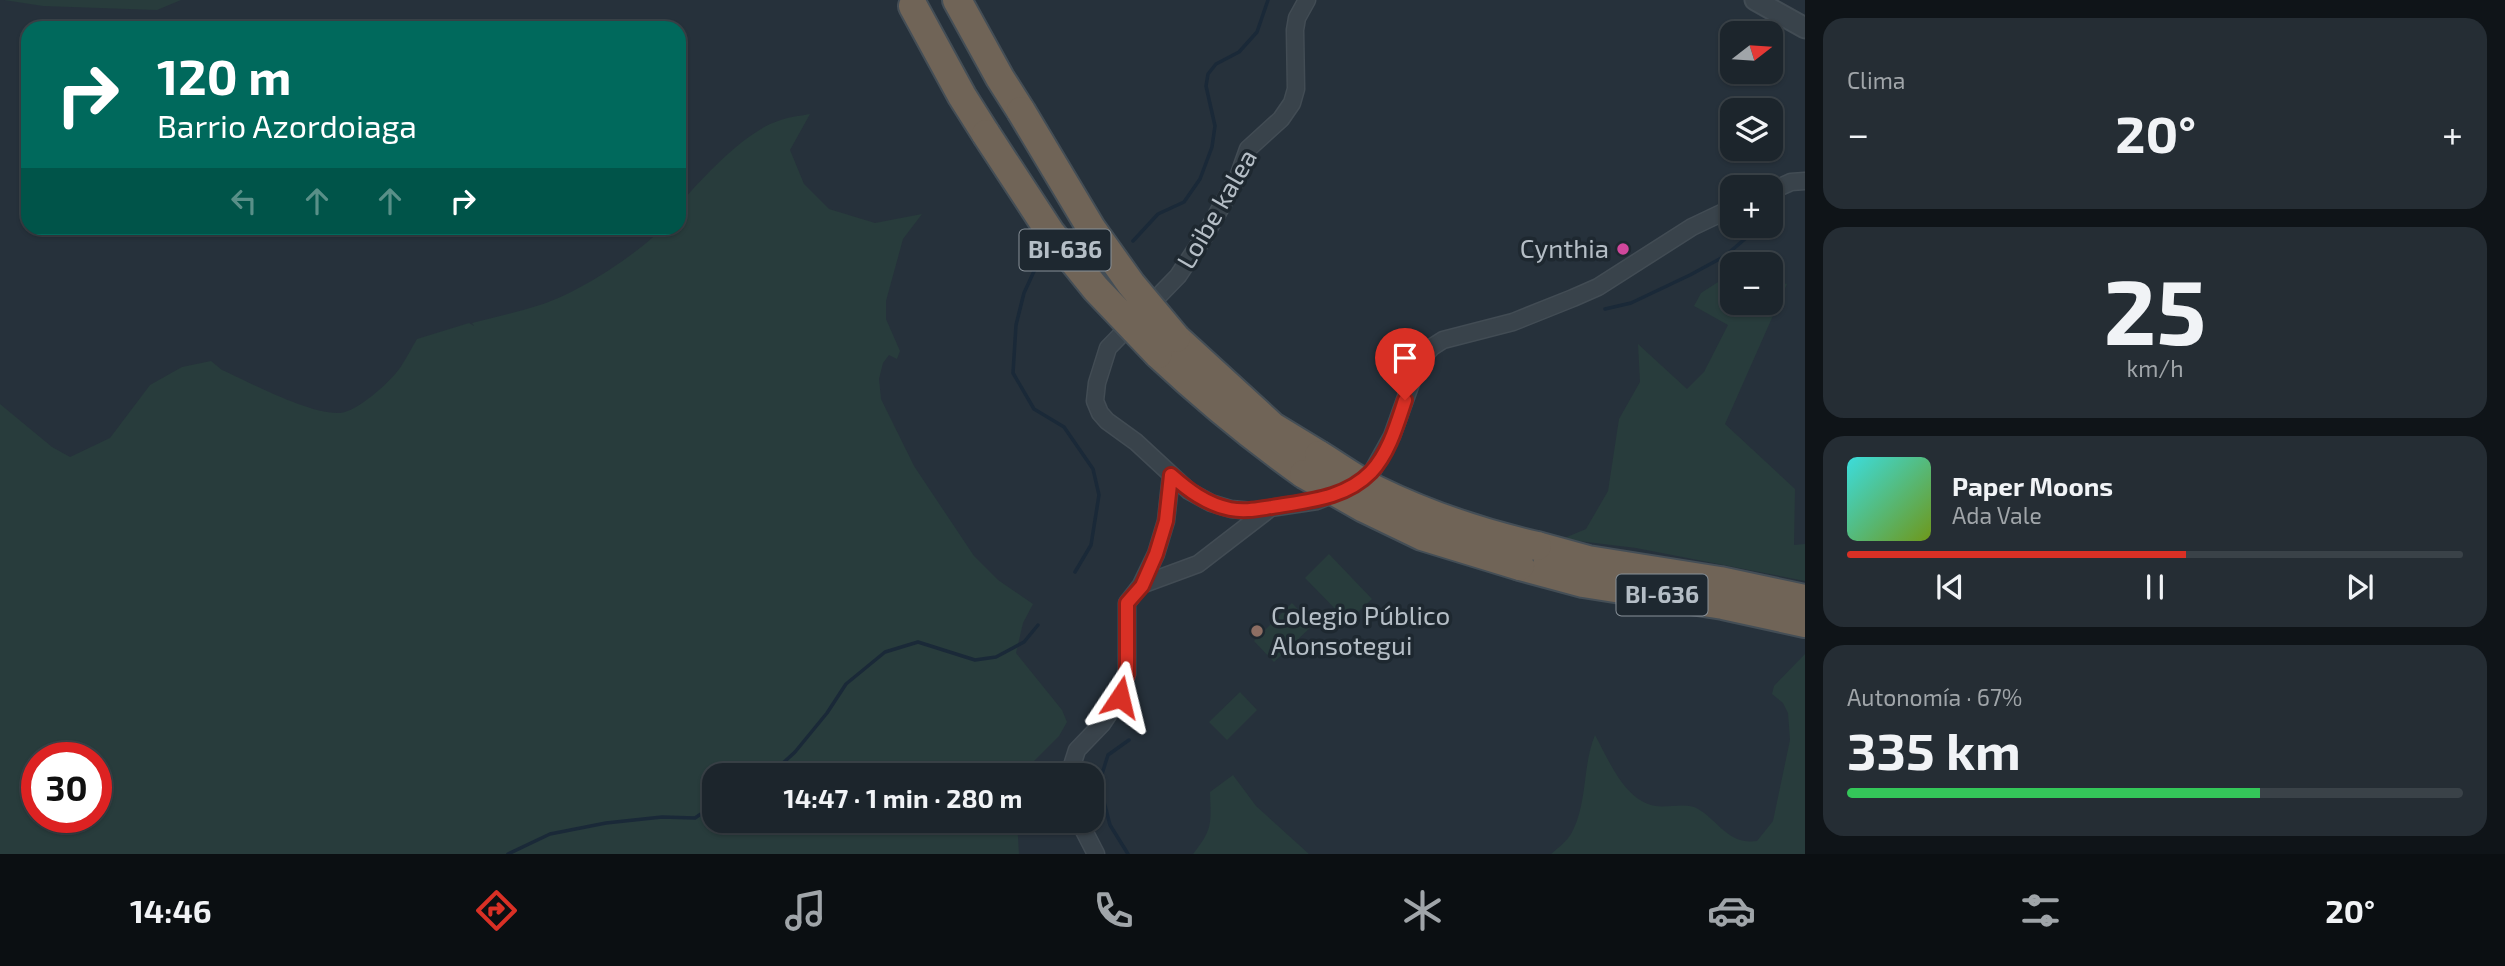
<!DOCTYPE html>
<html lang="es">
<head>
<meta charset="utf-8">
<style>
  body { margin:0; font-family:"Exo 2",sans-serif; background:#252d34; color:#f1f3f6; height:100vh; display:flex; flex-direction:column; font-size:26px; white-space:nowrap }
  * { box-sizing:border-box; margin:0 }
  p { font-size:23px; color:#a0a5a9 }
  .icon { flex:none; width:38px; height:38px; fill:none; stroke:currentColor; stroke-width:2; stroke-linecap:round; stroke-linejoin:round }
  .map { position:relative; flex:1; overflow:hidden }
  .side { display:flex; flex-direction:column; gap:18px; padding:18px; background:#0f1418; width:700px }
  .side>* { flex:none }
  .banner { position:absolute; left:21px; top:21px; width:665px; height:214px; border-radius:21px; box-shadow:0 2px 5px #0004,0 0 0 2px #3a4248; background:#00695c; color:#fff; overflow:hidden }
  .needle { width:46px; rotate:73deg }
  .tools { position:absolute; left:1720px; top:21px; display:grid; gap:14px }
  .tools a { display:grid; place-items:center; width:63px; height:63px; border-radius:14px; background:#1c252c; box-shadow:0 2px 5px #0004,0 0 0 2px #3a4248; font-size:35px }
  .speed { position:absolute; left:21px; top:742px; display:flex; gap:14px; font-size:35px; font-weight:700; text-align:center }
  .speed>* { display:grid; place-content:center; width:91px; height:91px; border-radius:50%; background:#1c252c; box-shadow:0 2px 5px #0004,0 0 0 2px #3a4248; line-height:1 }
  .speed .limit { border:10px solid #d22; background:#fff; color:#111 }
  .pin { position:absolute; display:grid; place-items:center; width:60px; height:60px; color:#fff; margin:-72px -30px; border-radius:50% 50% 50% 0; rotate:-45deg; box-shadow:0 0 7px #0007 }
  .pin .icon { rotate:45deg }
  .me { position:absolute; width:77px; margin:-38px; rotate:10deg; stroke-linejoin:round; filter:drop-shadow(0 0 5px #0008) }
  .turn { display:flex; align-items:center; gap:24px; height:147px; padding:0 21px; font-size:32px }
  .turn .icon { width:91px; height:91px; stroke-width:2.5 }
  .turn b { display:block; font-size:49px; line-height:60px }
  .lanes { display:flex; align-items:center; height:66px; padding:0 21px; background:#0003; justify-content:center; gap:35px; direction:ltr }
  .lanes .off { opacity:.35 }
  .big { font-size:52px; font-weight:700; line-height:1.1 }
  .side .tile { flex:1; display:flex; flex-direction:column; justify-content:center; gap:10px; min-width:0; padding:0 24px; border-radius:21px; background:#252d34 }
  .side .dial { align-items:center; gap:0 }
  .dial b { font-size:91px; line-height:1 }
  .song { display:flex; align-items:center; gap:21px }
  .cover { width:84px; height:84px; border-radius:10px; background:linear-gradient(135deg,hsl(180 70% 55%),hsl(80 70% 35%)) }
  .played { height:7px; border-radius:4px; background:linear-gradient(90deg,#d93025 55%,#3a4248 55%) }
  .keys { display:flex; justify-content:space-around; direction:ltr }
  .heat { display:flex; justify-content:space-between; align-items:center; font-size:38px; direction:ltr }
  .charge { height:10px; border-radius:5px; background:linear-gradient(90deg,#34c759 67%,#3a4248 0) }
  .trip { position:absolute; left:702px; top:763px; width:402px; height:70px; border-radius:21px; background:#1c252c; box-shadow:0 2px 5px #0004,0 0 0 2px #3a4248; font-weight:700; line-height:70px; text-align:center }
  .menu { display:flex; height:112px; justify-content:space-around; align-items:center; background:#0b0f12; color:#a0a5a9 }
  .menu .icon { width:49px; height:49px }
  .menu .on { color:#d93025 }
  .menu b { font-size:32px; color:#f1f3f6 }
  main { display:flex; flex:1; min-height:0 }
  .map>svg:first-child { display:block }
  .green { fill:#283c3c; fill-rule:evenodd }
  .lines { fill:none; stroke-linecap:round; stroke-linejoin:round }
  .stream { stroke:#1a2938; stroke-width:3.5 }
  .minor-casing { stroke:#424c54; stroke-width:19 }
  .tertiary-casing { stroke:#424c54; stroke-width:23 }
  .motorway-casing { stroke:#444e56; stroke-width:32 }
  .minor { stroke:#39434b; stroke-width:16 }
  .tertiary { stroke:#39434b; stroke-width:19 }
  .motorway { stroke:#706457; stroke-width:28 }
  .motorway-bridge-casing { stroke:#444e56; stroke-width:32; stroke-linecap:butt }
  .motorway-bridge { stroke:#706457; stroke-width:28 }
  .route-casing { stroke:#8d1f18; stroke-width:18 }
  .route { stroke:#d93025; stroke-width:12 }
  .hotel-dot { fill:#d1479c; stroke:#1e2830; stroke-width:2.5 }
  .education-dot { fill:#8d6e63; stroke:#1e2830; stroke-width:2.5 }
  .labels { text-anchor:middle; stroke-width:7; stroke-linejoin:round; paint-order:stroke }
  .shield { fill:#1e2830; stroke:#889199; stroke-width:2 }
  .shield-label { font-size:24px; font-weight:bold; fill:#b5bec6 }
  .street-label { font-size:26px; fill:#b5bec6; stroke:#1e2830 }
  .poi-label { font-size:26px; fill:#b5bec6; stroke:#1e2830; text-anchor:end }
</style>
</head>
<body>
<main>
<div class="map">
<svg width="1805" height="854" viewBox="0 0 1805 854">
  <rect width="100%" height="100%" fill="#26313b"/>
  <!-- green -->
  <path class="green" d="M4,0H181L157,10L43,6Z
    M810,114L790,150L804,184L829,209L875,223L922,214L903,239L886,301V319L900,351L897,359L889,355L883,363L879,379L881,399L914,466L974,556L998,580L1033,604L1023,623L1016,653L1062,710L1067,722L1059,736L1026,769L1023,775H714V821H1017L1019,854H0V404L52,447L70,457L110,438L150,385L182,367L211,361L222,370C251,383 310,415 340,413C357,412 390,382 400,368C406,359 411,349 417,339L469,323L474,326L472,323C495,317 518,312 540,305C580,292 633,257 663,228H679V193L686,197C707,173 747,131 778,121C788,117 799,116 810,114ZM37,758H96V817H37Z
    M1732,273V303H1771V280L1787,284L1725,424L1795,489L1794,545L1805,544V581L1636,548L1562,539L1586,529L1608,491L1619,419L1640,382L1638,344L1687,389L1704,372L1728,325L1694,306L1701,293Z
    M1329,554L1372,599L1348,622L1305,578Z
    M1292,603L1313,625L1274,662L1254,641Z
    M1805,654V854H1551C1558,848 1567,841 1571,834C1588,804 1582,766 1595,735C1609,760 1624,801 1656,806C1668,808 1688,802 1698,809C1720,822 1728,845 1757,841L1773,821L1790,740L1788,713L1783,703L1772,694L1774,686Z
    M1240,692L1257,710L1227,740L1209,722Z
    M1233,775L1256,806L1309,854H1193C1213,829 1211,823 1210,792Z"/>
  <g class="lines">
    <!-- stream -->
    <path class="stream" d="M1133,241L1158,214L1184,202L1200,179L1212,147L1215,126L1206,86L1208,74L1216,64L1239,52L1257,32L1268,0
      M1036,267L1024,293L1016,325L1013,373L1034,409L1064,427L1093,469L1099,495L1091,545L1075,572
      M1605,309L1631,303L1690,275L1725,256L1760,226
      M770,775L795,752L827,713L846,684L885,652L918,642L975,660L996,657L1024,642L1038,625
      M508,854L550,834L606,823L662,817L695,818L714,805
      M1128,854L1110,825L1103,798L1101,777L1108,755L1129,740"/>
    <defs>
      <path id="minor" d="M1307,0L1297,18L1295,30L1296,89L1292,103L1281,119L1248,149L1238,177L1204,237L1178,276L1108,348L1097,383L1095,401L1100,413L1107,421L1136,442L1189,491L1211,503L1231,509L1252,511L1317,501L1350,488L1372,472L1392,436L1419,361L1432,347L1443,340L1513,322L1573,298L1598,287L1692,227L1732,208
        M1771,191L1791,182L1805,181
        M1141,585L1198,564L1268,510
        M1069,775L1077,750L1102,724L1120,697L1127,674V603L1141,585L1156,554L1166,521L1171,475
        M1079,821L1096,854"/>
      <path id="tertiary" d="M1755,0L1805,28"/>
      <path id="motorway" d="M957,0L1000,78L1021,111
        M913,6L962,96L986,134
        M1176,338L1273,427L1319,455
        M1158,354C1204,397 1252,437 1304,474
        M1537,546L1588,560L1720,581L1805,599
        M1520,566L1583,583L1723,605L1805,623"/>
    </defs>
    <!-- minor casing -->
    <use href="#minor" class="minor-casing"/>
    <!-- tertiary casing -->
    <use href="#tertiary" class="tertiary-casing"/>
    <!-- motorway casing -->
    <use href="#motorway" class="motorway-casing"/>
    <!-- minor -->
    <use href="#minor" class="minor"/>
    <!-- tertiary -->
    <use href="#tertiary" class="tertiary"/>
    <!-- motorway -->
    <use href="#motorway" class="motorway"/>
    <defs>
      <path id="motorway-bridge" d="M1021,111L1091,228L1131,284L1176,338
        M986,134L1050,232L1096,289L1158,354
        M1319,455C1337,466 1355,479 1374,489C1427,515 1480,533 1537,546
        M1304,474L1364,508L1422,536L1520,566"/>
    </defs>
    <!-- motorway-bridge casing -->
    <use href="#motorway-bridge" class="motorway-bridge-casing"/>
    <!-- motorway-bridge -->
    <use href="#motorway-bridge" class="motorway-bridge"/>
  </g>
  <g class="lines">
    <defs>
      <path id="route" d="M1120,697L1127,674V603L1142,586L1156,554L1166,521L1171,475C1188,490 1206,504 1230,509C1245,512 1258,509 1272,507C1306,501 1345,499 1371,472C1389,453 1397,424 1405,400"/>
    </defs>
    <!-- route casing -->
    <use href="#route" class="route-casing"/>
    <!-- route -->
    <use href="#route" class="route"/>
  </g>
  <!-- markers -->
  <circle class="hotel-dot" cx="1623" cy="249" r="7"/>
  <circle class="education-dot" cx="1257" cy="631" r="7"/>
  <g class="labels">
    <!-- shield labels -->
    <g class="shield">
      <rect x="1019.5" y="229.5" width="91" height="41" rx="5"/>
      <rect x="1616.5" y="574.5" width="91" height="41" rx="5"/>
    </g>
    <g class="shield-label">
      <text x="1065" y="258">BI-636</text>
      <text x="1662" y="603">BI-636</text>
    </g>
    <!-- street labels -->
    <g class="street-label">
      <text transform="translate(1217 209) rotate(-60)" y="9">Loibe kalea</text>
    </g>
    <!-- poi labels -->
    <g class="poi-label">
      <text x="1609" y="258">Cynthia</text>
      <text x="1271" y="625" text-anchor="start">Colegio Público<tspan x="1271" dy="30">Alonsotegui</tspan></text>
    </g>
  </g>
</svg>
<div class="tools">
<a><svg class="needle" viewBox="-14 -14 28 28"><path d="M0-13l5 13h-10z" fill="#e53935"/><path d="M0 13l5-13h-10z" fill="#a0a5a9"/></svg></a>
<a><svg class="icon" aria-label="layers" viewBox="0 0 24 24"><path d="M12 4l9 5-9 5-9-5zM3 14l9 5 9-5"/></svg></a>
<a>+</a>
<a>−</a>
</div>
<div class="speed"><div class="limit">30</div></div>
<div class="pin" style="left:1405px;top:400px;background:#d93025"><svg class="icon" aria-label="arrive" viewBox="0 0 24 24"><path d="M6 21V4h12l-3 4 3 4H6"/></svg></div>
<svg class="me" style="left:1120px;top:697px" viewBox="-20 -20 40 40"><path d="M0-17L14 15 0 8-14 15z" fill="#d93025" stroke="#fff" stroke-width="4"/></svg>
<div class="trip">14:47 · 1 min · 280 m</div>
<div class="banner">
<div class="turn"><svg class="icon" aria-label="right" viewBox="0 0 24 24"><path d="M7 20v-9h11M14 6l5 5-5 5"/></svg><div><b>120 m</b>Barrio Azordoiaga</div></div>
<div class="lanes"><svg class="icon off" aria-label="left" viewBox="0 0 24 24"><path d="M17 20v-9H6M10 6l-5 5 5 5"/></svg><svg class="icon off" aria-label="ahead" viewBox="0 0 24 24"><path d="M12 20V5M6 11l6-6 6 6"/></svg><svg class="icon off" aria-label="ahead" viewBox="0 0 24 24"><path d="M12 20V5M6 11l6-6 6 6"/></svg><svg class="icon" aria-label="right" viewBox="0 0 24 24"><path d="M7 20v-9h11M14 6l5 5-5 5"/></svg></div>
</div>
</div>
<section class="side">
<div class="tile"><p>Clima</p>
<div class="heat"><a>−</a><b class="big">20°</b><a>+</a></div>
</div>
<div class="tile dial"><b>25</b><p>km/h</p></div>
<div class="tile">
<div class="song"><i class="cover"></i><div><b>Paper Moons</b><p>Ada Vale</p></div></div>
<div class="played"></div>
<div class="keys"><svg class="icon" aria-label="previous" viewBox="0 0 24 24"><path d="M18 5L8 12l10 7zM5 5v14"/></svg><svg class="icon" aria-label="pause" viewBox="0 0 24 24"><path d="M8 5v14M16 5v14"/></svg><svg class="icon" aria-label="next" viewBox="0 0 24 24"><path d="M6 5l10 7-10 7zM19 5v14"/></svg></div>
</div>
<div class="tile"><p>Autonomía · 67%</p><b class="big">335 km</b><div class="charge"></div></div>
</section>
</main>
<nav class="menu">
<b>14:46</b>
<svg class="icon on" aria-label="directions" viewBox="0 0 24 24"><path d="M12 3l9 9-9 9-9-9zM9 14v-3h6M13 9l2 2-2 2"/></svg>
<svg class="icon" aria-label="music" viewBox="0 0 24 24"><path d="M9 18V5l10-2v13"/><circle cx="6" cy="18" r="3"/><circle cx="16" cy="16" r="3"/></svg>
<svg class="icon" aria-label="phone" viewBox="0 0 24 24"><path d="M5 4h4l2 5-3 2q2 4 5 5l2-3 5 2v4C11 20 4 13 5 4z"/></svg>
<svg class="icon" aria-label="climate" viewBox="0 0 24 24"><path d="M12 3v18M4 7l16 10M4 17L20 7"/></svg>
<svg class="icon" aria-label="car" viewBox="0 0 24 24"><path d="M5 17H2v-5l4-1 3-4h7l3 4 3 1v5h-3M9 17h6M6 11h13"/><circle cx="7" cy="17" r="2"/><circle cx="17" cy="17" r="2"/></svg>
<svg class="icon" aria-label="filters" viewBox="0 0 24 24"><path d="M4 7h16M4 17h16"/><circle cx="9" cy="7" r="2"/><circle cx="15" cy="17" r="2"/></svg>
<b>20°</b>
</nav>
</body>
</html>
